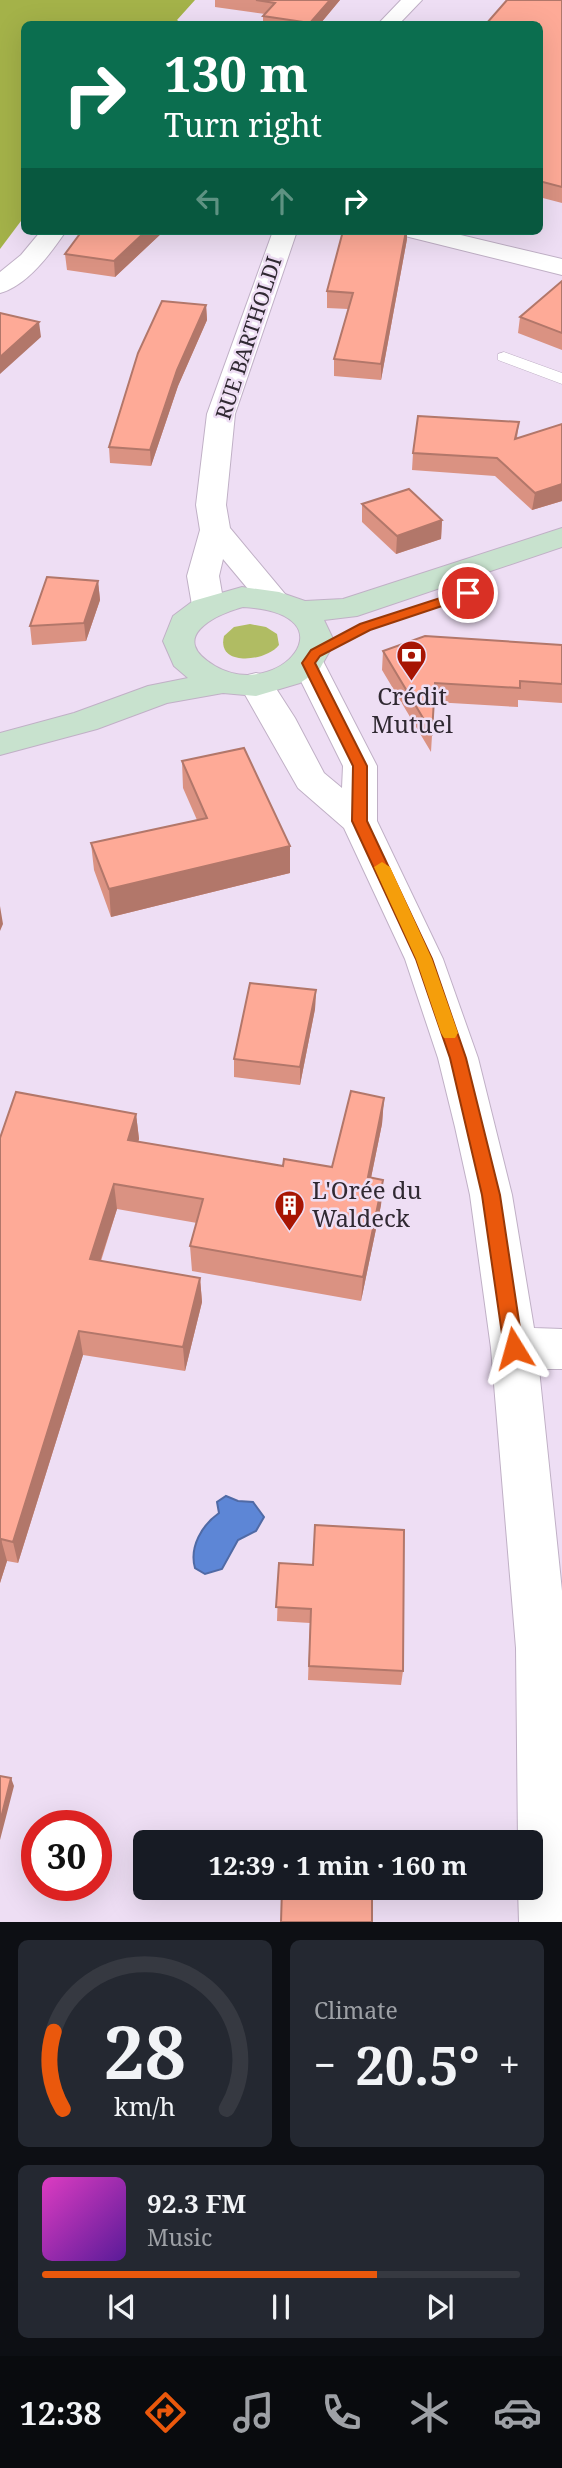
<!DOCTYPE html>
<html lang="en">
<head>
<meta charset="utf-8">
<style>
  body { margin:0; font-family:"Noto Serif",serif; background:#242831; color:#f1f3f6; height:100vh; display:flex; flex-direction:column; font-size:26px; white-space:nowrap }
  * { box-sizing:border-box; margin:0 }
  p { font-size:23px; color:#9ea1a6 }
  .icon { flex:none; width:38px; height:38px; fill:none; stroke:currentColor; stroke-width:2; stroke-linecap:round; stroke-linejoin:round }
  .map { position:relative; height:1922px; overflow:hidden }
  .details { display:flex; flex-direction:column; gap:18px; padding:18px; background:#0d0f14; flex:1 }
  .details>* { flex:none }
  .banner { position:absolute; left:21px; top:21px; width:522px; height:214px; border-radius:10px; box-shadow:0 7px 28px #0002; background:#0b6e4f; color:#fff; overflow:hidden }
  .speed { position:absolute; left:21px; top:1810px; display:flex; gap:14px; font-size:35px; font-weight:700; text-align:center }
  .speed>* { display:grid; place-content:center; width:91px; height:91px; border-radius:50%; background:#171b24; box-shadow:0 7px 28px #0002; line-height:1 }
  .speed .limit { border:10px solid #d22; background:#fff; color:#111 }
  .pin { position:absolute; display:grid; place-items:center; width:60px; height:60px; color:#fff; margin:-30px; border:4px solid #fff; border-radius:50%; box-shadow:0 2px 7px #0007 }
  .me { position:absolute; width:77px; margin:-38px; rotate:352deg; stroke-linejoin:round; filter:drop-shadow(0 0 5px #0008) }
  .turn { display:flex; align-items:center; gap:24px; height:147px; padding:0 28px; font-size:32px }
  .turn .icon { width:91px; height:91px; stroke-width:2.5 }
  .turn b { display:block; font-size:49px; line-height:60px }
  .lanes { display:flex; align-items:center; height:66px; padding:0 28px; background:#0003; justify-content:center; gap:35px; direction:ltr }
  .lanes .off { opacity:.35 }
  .big { font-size:52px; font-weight:700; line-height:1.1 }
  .details .card { flex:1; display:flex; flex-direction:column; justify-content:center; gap:10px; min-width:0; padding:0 24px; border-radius:10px; background:#242831 }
  .details .dial { align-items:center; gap:0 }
  .dial svg { height:182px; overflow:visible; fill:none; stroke:#363941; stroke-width:7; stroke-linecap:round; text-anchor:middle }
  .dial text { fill:#f1f3f6; stroke:none }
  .song { display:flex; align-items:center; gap:21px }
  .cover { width:84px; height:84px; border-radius:10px; background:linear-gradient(135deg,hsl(310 70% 55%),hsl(270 70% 35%)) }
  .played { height:7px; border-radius:4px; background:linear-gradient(90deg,#ea580c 70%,#363941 70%) }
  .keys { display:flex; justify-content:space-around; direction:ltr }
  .heat { display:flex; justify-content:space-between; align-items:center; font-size:38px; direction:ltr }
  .details .tiles { flex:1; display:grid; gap:18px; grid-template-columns:1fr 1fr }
  .card:last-child { grid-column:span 2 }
  .trip { position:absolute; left:133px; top:1830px; width:410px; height:70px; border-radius:10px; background:#171b24; box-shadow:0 7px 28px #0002; font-weight:700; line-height:70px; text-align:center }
  .dock { display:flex; height:112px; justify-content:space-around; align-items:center; background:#090b0e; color:#9ea1a6 }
  .dock .icon { width:49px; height:49px }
  .dock .on { color:#ea580c }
  .dock b { font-size:32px; color:#f1f3f6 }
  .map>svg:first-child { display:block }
  .green { fill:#b0bc63 }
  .forest { fill:#a4b249 }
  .water { fill:#5d86d6; stroke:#506aa5; stroke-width:2 }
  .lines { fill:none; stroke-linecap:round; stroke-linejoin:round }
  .service-casing { stroke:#c0b0c6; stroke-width:1 }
  .minor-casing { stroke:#c0b0c6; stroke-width:2 }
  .secondary-casing { stroke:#c0b0c6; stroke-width:2 }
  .service { fill:#fff; fill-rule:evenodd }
  .minor { fill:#fff; fill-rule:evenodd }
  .secondary { fill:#c8e2ce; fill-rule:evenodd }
  .wall { fill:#da9282 }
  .shaded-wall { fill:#b2776a }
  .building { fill:#feaa97; stroke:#b2776a; stroke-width:2 }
  .route { fill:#ea580c; stroke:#983908; stroke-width:2 }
  .slow { fill:#f59e0b }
  .labels { text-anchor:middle; stroke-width:5; stroke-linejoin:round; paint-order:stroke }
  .far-street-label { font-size:21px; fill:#302932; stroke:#eedef4 }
  .poi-label { font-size:24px; fill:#302932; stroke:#eedef4 }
</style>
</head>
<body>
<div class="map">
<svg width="562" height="1922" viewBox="0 0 562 1922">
  <rect width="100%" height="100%" fill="#eedef4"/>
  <!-- green -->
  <path class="green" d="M250,624L266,627L277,634L279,645C266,662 216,667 224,636L234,627Z"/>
  <!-- forest -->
  <path class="forest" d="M0,0H195L177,20L182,24H24V217L0,249Z"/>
  <!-- water -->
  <path class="water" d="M226,1496L238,1501L253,1502L264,1517L256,1531L238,1540L222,1569L205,1574L195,1568C189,1547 202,1525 219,1513L217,1502Z"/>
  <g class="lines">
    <defs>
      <path id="service" d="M504,352L562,373V384L498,360V354Z"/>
      <path id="minor" d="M401,0H422L399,24H378Z
        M41,231H66C51,253 27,286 0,293V272L21,255Z
        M273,231H297L235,414L226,505L230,528L290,600L285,607L274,610L263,607L223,559L219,576L224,605L219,612L208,615L197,612L192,605L187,576L200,530L196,505L207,414Z
        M402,231H444L562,259V275L405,236Z
        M308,653L320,656L324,663L377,766V821L443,959L478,1058L512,1195L534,1328L562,1329V1369H539L562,1591V1922H519L518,1888H530V1843H518L516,1648L491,1348L470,1195L455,1127L438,1058L405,959L344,828L298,788L239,684L244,676L256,673L268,676L295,718L324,773L342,788L343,766L292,663L296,656Z"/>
      <path id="secondary" d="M562,528V547L357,616L324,620L334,641L332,647L319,670L300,683L256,696L223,693L167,703L97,729L0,755V733L74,713L148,686L188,678L174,666L163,641L173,616L193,601L242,587L279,592L305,601L343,599ZM243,607C355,613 279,703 215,666C167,638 214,615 243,607Z"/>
    </defs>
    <!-- service casing -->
    <use href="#service" class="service-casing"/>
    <!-- minor casing -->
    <use href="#minor" class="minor-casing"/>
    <!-- secondary casing -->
    <use href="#secondary" class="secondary-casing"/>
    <!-- service -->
    <use href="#service" class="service"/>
    <!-- minor -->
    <use href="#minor" class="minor"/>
    <!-- secondary -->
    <use href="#secondary" class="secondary"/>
  </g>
  <!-- wall -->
  <path class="wall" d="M215,0H340L320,24H263V16L265,14L215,7Z
    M562,0V203L539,197V24Z
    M164,231L115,277L67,270L65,254Z
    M343,231H407V239L381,380L334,376V359L348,309L327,308V291Z
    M562,281V350L518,333L520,317Z
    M206,305L207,320L178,386L151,466L110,463L109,447Z
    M519,422L517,438L562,424V501L532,510L495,476L412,470L413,453Z
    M362,504L442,520L441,539L396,554L362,522Z
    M98,581L100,600L86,641L32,645L30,626Z
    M562,645V703L518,700V707L434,702L431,752L382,670L383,651Z
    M182,761L290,846V873L111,917L94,870L91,843L197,820L183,788Z
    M316,990L315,1009L300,1085L234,1077V1059Z
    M384,1098L382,1124L371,1178L383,1180L381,1205L361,1301L192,1271L190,1246L197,1223L117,1209L101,1261L200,1278L202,1302L185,1371L83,1355L18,1563L7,1561L0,1583V1138L136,1114L139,1139L138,1142L283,1166L332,1167Z
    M279,1563L403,1671L401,1685L308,1680L310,1623L277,1621Z"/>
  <!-- shaded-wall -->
  <path class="shaded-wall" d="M330,0H340L320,24H310V23Z
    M146,231H164L115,277L114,261Z
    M406,231H407V239L381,380V364Z
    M206,305L207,320L178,386L151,466L150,450L177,370Z
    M39,322L41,337L0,374V357Z
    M562,484V501L532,510L535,493Z
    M442,520L441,539L396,554L397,536Z
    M98,581L100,600L86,641L84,623Z
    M290,846V873L111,917L109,889Z
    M0,906L3,924L0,931Z
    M316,990L315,1009L300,1085V1067Z
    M384,1098L382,1124L366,1202L368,1177Z
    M136,1114L139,1139L130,1166L128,1140Z
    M383,1180L381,1205L361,1301L363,1277Z
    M114,1184L117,1209L93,1283L90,1259Z
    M200,1278L202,1302L185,1371L183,1347Z
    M79,1331L83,1355L18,1563L13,1542Z
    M1,1539L7,1561L0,1583V1543Z
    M11,1778L14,1786L0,1840V1822Z"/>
  <!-- building -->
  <path class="building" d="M256,0H330L310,23L263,16L275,3Z
    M507,0H562V187L539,181V24H486Z
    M82,231H146L114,261L65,254Z
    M343,231H406L381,364L334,359L353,293L327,291Z
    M562,281V333L520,317Z
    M162,301L206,305L177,370L150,450L109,447L138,353Z
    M0,313L39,322L0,357Z
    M418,416L519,422L515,439L562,424V484L535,493L497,458L413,453Z
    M409,489L442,520L397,536L362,504Z
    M47,577L98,581L84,623L30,626Z
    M425,636L562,645V684L520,681V688L435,683L432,733L383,651Z
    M244,748L290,846L109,889L91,843L207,818L182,761Z
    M250,983L316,990L300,1067L234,1059Z
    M351,1091L384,1098L368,1177L383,1180L363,1277L190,1246L203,1199L114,1184L90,1259L200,1278L183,1347L79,1331L13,1542L1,1539L0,1543V1138L16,1092L136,1114L128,1140L283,1166L284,1159L332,1167Z
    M315,1525L404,1530L403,1671L309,1666L311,1609L276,1607L279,1563L313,1565Z
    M0,1776L11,1778L0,1822Z
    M282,1888H372V1922H281Z"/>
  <!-- route -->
  <path class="route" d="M468,589L472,590V596L370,630L320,656L315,663L367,766V821L432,959L466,1058L500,1195L523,1348L521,1354L514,1356L507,1354L504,1348L482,1195L450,1058L416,959L352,821L353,766L302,663L311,650L360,624Z"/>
  <!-- slow -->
  <path class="slow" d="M382,862L390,867L432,959L458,1033L455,1038H444L441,1033L416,959L374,867Z"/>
  <!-- icons -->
  <defs>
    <symbol id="bank-pin" viewBox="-11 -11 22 30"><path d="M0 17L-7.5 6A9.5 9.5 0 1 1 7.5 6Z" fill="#a71503" stroke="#eedef4"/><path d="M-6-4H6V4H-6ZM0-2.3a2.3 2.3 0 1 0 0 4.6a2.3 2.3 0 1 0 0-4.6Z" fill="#fff"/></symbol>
    <symbol id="building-pin" viewBox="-11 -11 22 30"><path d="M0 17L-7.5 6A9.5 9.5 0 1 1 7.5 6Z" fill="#a71503" stroke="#eedef4"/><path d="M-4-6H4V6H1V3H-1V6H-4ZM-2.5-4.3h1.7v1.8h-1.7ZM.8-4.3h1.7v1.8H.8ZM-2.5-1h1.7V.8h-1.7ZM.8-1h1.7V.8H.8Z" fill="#fff"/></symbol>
  </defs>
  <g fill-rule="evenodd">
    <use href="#bank-pin" x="394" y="638" width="35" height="47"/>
    <use href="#building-pin" x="272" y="1188" width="35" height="47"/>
  </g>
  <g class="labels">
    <!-- far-street labels -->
    <g class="far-street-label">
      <text transform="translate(249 338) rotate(-72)" y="7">RUE BARTHOLDI</text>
    </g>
    <!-- poi labels -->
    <g class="poi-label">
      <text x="412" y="705">Crédit<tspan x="412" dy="28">Mutuel</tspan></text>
      <text x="312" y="1199" text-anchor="start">L'Orée du<tspan x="312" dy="28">Waldeck</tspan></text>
    </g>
  </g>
</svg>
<div class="speed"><div class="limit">30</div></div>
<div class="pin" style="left:468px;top:593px;background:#d93025"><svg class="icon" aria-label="arrive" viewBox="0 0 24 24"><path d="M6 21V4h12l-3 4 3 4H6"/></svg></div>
<svg class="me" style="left:514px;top:1348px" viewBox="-20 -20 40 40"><path d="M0-17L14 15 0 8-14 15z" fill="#ea580c" stroke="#fff" stroke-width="4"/></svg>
<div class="trip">12:39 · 1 min · 160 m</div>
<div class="banner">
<div class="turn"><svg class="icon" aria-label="right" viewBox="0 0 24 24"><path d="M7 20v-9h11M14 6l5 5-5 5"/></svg><div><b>130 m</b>Turn right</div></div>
<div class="lanes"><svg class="icon off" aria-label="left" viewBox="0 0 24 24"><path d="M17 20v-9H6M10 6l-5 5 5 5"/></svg><svg class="icon off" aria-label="ahead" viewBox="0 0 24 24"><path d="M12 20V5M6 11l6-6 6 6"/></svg><svg class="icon" aria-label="right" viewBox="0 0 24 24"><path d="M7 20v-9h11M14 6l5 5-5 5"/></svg></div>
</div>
</div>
<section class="details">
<div class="tiles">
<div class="card dial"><svg viewBox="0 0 100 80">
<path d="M14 69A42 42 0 1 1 86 69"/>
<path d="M14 69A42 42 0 0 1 10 35" stroke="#ea580c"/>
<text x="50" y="56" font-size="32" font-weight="700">28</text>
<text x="50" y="72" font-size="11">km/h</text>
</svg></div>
<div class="card"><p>Climate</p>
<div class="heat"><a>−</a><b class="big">20.5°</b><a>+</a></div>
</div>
<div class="card">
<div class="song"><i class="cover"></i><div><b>92.3 FM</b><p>Music</p></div></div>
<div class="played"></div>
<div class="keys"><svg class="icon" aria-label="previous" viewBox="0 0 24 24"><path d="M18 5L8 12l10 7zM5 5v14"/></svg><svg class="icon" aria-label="pause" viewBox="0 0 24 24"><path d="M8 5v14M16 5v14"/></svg><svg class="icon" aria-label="next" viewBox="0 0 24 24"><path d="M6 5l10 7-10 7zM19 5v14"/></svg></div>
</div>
</div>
</section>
<nav class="dock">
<b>12:38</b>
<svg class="icon on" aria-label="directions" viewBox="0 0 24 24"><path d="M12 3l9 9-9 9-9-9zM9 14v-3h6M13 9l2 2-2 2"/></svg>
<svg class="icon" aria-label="music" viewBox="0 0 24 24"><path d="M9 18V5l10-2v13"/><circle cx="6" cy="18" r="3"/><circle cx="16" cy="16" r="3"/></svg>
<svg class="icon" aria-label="phone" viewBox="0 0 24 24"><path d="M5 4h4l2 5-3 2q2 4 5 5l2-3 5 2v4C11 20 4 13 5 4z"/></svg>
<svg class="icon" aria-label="climate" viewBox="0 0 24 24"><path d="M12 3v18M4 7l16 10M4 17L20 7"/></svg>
<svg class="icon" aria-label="car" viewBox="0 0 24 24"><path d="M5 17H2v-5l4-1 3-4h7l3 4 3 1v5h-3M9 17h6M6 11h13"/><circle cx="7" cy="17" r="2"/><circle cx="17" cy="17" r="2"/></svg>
</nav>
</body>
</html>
